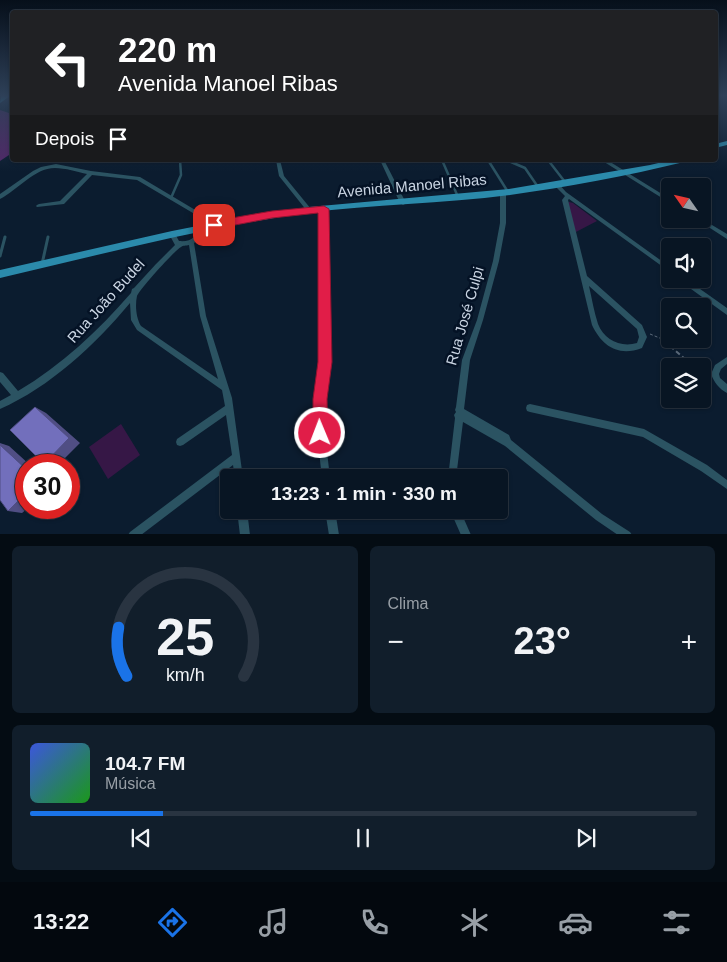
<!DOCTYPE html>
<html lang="pt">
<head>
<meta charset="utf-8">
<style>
  body { margin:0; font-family:Helvetica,sans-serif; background:#111e2b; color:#f1f3f6; height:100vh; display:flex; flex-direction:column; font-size:19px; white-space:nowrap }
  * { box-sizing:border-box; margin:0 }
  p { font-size:16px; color:#989fa6 }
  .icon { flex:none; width:28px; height:28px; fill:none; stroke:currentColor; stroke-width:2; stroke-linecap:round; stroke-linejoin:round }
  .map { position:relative; height:534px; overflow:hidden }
  .drawer { display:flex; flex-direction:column; gap:12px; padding:12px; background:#040c13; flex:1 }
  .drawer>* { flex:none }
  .hud { position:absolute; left:10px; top:10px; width:708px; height:152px; border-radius:5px; box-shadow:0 1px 4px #0004,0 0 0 1px #293441; background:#202124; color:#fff; overflow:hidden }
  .needle { width:32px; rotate:304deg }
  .controls { position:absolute; left:661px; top:178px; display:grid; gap:10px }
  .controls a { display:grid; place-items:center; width:50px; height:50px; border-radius:5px; background:#081523; box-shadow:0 1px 4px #0004,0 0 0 1px #293441; font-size:25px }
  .speed { position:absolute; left:15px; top:454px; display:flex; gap:10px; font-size:25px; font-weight:700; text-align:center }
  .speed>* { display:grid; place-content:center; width:65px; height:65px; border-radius:50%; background:#081523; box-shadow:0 1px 4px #0004,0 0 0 1px #293441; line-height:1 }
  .speed .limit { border:8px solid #d22; background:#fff; color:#111 }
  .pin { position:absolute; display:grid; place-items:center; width:42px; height:42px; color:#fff; margin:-21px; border-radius:10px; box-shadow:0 2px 8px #0006 }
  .me { position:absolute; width:55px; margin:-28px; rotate:359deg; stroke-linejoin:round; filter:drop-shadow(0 0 4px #0008) }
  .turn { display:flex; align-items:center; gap:18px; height:105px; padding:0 25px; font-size:22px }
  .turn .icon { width:65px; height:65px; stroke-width:2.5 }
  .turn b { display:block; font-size:35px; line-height:42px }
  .then { display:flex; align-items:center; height:48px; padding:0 25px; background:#0003; gap:10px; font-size:19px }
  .big { font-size:38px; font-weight:600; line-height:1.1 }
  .drawer .widget { flex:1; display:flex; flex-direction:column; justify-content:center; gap:8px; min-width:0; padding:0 18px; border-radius:8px; background:#111e2b }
  .drawer .dial { align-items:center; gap:0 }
  .dial svg { height:130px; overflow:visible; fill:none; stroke:#293441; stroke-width:7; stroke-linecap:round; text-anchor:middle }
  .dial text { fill:#f1f3f6; stroke:none }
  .song { display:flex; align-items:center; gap:15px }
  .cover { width:60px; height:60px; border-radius:8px; background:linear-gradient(135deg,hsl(230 70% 55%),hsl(120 70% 35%)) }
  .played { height:5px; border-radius:2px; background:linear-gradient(90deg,#1a73e8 20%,#293441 20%) }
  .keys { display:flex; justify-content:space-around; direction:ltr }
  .heat { display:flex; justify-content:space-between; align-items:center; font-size:28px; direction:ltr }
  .drawer .tiles { flex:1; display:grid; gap:12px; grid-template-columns:1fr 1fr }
  .widget:last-child { grid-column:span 2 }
  .trip { position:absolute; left:220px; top:469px; width:288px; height:50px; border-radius:5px; background:#081523; box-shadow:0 1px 4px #0004,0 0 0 1px #293441; font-weight:600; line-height:50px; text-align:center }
  .menu { display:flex; height:80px; justify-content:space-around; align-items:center; background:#03080e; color:#989fa6 }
  .menu .icon { width:35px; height:35px }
  .menu .selected { color:#1a73e8 }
  .menu b { font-size:22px; color:#f1f3f6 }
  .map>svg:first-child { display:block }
  .green { fill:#361746 }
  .forest { fill:#532769 }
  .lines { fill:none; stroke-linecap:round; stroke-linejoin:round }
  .path-far1 { stroke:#5b6a7a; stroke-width:1; stroke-dasharray:3 2; stroke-linecap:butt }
  .path { stroke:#5b6a7a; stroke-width:2; stroke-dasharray:5 3; stroke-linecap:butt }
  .lane-far1 { stroke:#2b5362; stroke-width:2.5 }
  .lane { stroke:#2b5362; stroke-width:3 }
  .street { fill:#2b5362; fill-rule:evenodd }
  .primary { fill:#2b8aab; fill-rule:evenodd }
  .highway { fill:#26a0c7; fill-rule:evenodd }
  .shaded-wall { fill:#504e84 }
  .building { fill:#726fbc; stroke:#504e84 }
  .route { fill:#e11d48; stroke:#92132f }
  .labels { text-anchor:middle; stroke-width:5; stroke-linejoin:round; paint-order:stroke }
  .street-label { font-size:15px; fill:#cad5e3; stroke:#041225 }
</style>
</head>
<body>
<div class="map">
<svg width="727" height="535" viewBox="0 0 727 535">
  <rect width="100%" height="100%" fill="#0b1c2f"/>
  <!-- green -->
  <path class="green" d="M569,202L573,203L597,221L574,233L567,203Z
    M121,424L140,455L108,479L89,447Z"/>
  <!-- forest -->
  <path class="forest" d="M0,110L12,114V153L0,161Z"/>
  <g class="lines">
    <!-- path-far1 -->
    <path class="path-far1" d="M650,334L662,339L671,347"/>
    <!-- path -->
    <path class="path" d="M670,346L693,366
      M702,371L707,372"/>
    <!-- lane-far1 -->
    <path class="lane-far1" d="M442,160L458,197
      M488,160L508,192
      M548,160L565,182
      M383,162L393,160
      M511,162L525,168L538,187
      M171,198L181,175L180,160"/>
    <!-- lane -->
    <path class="lane" d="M0,256L5,237
      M42,264L48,237"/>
    <!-- street -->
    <path class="street" d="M276,160H280L284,176L311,209L312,210L311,211H307L279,176Z
      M380,160H384L406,203L405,204L403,205L400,203Z
      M601,160H607L670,199V203Z
      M56,164L91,171L140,177L202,214L217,225L214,227L212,226L198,216L137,180L92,175L64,204L37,207L36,206L37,205L39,204L60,201L87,174C78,172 65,168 55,168C34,168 18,190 0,199V194L33,171L41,167Z
      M556,182L558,183L566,192L670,267V272L569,199L568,200L587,276L642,325L647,337L642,348C618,357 602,346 592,325L562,200L565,196L553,184ZM589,286L637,329L639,337L637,343C621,348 604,340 598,324C594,312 592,299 589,286Z
      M503,191L506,193V223L499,261L483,320L470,360L464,409L509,435L511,440L602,514L630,532L632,535H618L596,520L505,446L463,422L456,478H448L455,418L454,415L456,412L455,410L456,407L462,360L477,320L493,261L500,223V193Z
      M324,207L327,209L329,362L323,416L330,478H322L315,416L321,362V209Z
      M696,219H702L727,234V239Z
      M202,225L205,227C203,234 200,239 194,243L206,316L232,398L243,478H235L233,465L141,535H128L130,532L232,455L226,415L183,445L180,446L177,445L176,442L177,439L225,406L222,390L137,330L131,320L130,303C95,345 50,387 0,409V401L11,395L0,382V372L3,373L18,391C62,365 98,331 131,293L132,289L134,288L156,264L175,245L169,234L170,232H174L179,241C192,242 196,237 200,226ZM189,245L200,316L218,379L141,326C136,318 135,305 137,296C139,290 175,250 181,247C183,245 186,246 189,245Z
      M679,279H686L727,308V315L680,281Z
      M727,357V364L721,369L719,374L720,378L727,384V393C719,389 714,382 711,374L715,365Z
      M530,404L644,429L707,465L727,480V489L701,471L643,437L530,412L527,411L526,408L527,405Z
      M237,510H247L250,535H240Z
      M325,510H335L339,535H329Z
      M450,510H460L471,535H461Z"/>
    <!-- primary -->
    <path class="primary" d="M727,141V145L715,148V144Z
      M671,160H685L684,162C627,176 567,187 510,195C442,204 374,204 306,213C203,228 102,254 0,278V270L172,231L253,215L309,207L509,189L650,165Z"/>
    <!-- highway -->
    <path class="highway" d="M1,96H10L0,103Z"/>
  </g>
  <!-- shaded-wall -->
  <path class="shaded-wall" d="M35,407L46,413L80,443L58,465H47L44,464Z
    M0,443L9,446L30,465H26V469L0,445Z
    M26,493V508H28L22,513L8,511Z"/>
  <!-- building -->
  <path class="building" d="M35,407L69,438L44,464L10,430Z
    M0,445L26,469V493L8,511L0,500Z"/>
  <!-- sky -->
  <linearGradient id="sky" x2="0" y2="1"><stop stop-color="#060f1a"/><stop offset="0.56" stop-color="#2e4058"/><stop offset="1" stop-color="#2e4058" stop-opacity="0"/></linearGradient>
  <rect width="727" height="171" fill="url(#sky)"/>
  <!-- route -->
  <path class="route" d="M324,206L329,209L332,362L327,399L328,433L325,439L320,441L315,439L313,433V399L318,362V213L272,218L214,229L209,225L214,221L272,211Z"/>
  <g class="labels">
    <!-- street labels -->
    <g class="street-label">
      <text transform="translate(412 186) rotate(-5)" y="5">Avenida Manoel Ribas</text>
      <text transform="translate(106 301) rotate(-48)" y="5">Rua João Budel</text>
      <text transform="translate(465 316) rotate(-74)" y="5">Rua José Culpi</text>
    </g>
  </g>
</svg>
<div class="controls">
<a><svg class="needle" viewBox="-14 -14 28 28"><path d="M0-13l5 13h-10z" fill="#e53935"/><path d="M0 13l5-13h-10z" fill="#989fa6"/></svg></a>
<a><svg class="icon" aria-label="sound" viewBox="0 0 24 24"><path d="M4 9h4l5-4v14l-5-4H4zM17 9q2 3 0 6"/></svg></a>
<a><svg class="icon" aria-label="search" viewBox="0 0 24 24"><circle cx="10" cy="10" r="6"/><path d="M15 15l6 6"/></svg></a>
<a><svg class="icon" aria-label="layers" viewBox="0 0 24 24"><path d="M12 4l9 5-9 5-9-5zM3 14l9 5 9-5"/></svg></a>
</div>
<div class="speed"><div class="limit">30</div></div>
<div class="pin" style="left:214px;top:225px;background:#d93025"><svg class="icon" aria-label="arrive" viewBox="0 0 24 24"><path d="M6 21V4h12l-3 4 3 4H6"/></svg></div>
<svg class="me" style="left:320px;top:433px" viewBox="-20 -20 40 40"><circle r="17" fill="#e11d48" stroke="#fff" stroke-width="3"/><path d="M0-11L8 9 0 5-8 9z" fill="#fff"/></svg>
<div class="trip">13:23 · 1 min · 330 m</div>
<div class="hud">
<div class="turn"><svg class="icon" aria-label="left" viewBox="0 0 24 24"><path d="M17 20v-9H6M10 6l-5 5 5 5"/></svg><div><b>220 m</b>Avenida Manoel Ribas</div></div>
<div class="then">Depois<svg class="icon" aria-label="arrive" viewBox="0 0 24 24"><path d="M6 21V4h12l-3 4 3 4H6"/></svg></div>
</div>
</div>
<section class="drawer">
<div class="tiles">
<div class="widget dial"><svg viewBox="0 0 100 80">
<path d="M14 69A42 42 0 1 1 86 69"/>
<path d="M14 69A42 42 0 0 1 9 39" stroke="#1a73e8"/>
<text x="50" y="56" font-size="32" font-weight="700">25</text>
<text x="50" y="72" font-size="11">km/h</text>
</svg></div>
<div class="widget"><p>Clima</p>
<div class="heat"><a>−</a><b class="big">23°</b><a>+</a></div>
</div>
<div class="widget">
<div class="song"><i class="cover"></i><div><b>104.7 FM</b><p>Música</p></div></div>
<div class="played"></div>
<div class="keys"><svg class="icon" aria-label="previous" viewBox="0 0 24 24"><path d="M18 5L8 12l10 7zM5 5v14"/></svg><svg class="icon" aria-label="pause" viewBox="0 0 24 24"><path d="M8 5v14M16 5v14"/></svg><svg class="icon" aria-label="next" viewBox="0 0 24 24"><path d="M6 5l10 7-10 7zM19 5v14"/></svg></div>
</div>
</div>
</section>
<nav class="menu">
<b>13:22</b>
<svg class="icon selected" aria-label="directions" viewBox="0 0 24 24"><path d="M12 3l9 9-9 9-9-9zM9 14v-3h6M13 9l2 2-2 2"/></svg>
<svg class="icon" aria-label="music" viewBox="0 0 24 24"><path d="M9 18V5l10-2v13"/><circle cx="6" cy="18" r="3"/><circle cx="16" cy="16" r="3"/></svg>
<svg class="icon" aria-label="phone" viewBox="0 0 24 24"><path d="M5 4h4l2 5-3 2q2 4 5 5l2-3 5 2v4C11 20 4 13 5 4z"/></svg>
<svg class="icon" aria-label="climate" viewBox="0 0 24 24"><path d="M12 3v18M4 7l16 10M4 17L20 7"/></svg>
<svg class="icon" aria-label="car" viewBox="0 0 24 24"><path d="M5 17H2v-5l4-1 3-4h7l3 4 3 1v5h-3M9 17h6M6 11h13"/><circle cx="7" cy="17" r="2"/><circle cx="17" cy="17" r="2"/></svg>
<svg class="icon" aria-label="filters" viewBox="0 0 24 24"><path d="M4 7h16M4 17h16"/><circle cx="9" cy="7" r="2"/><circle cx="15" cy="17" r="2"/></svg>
</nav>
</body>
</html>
